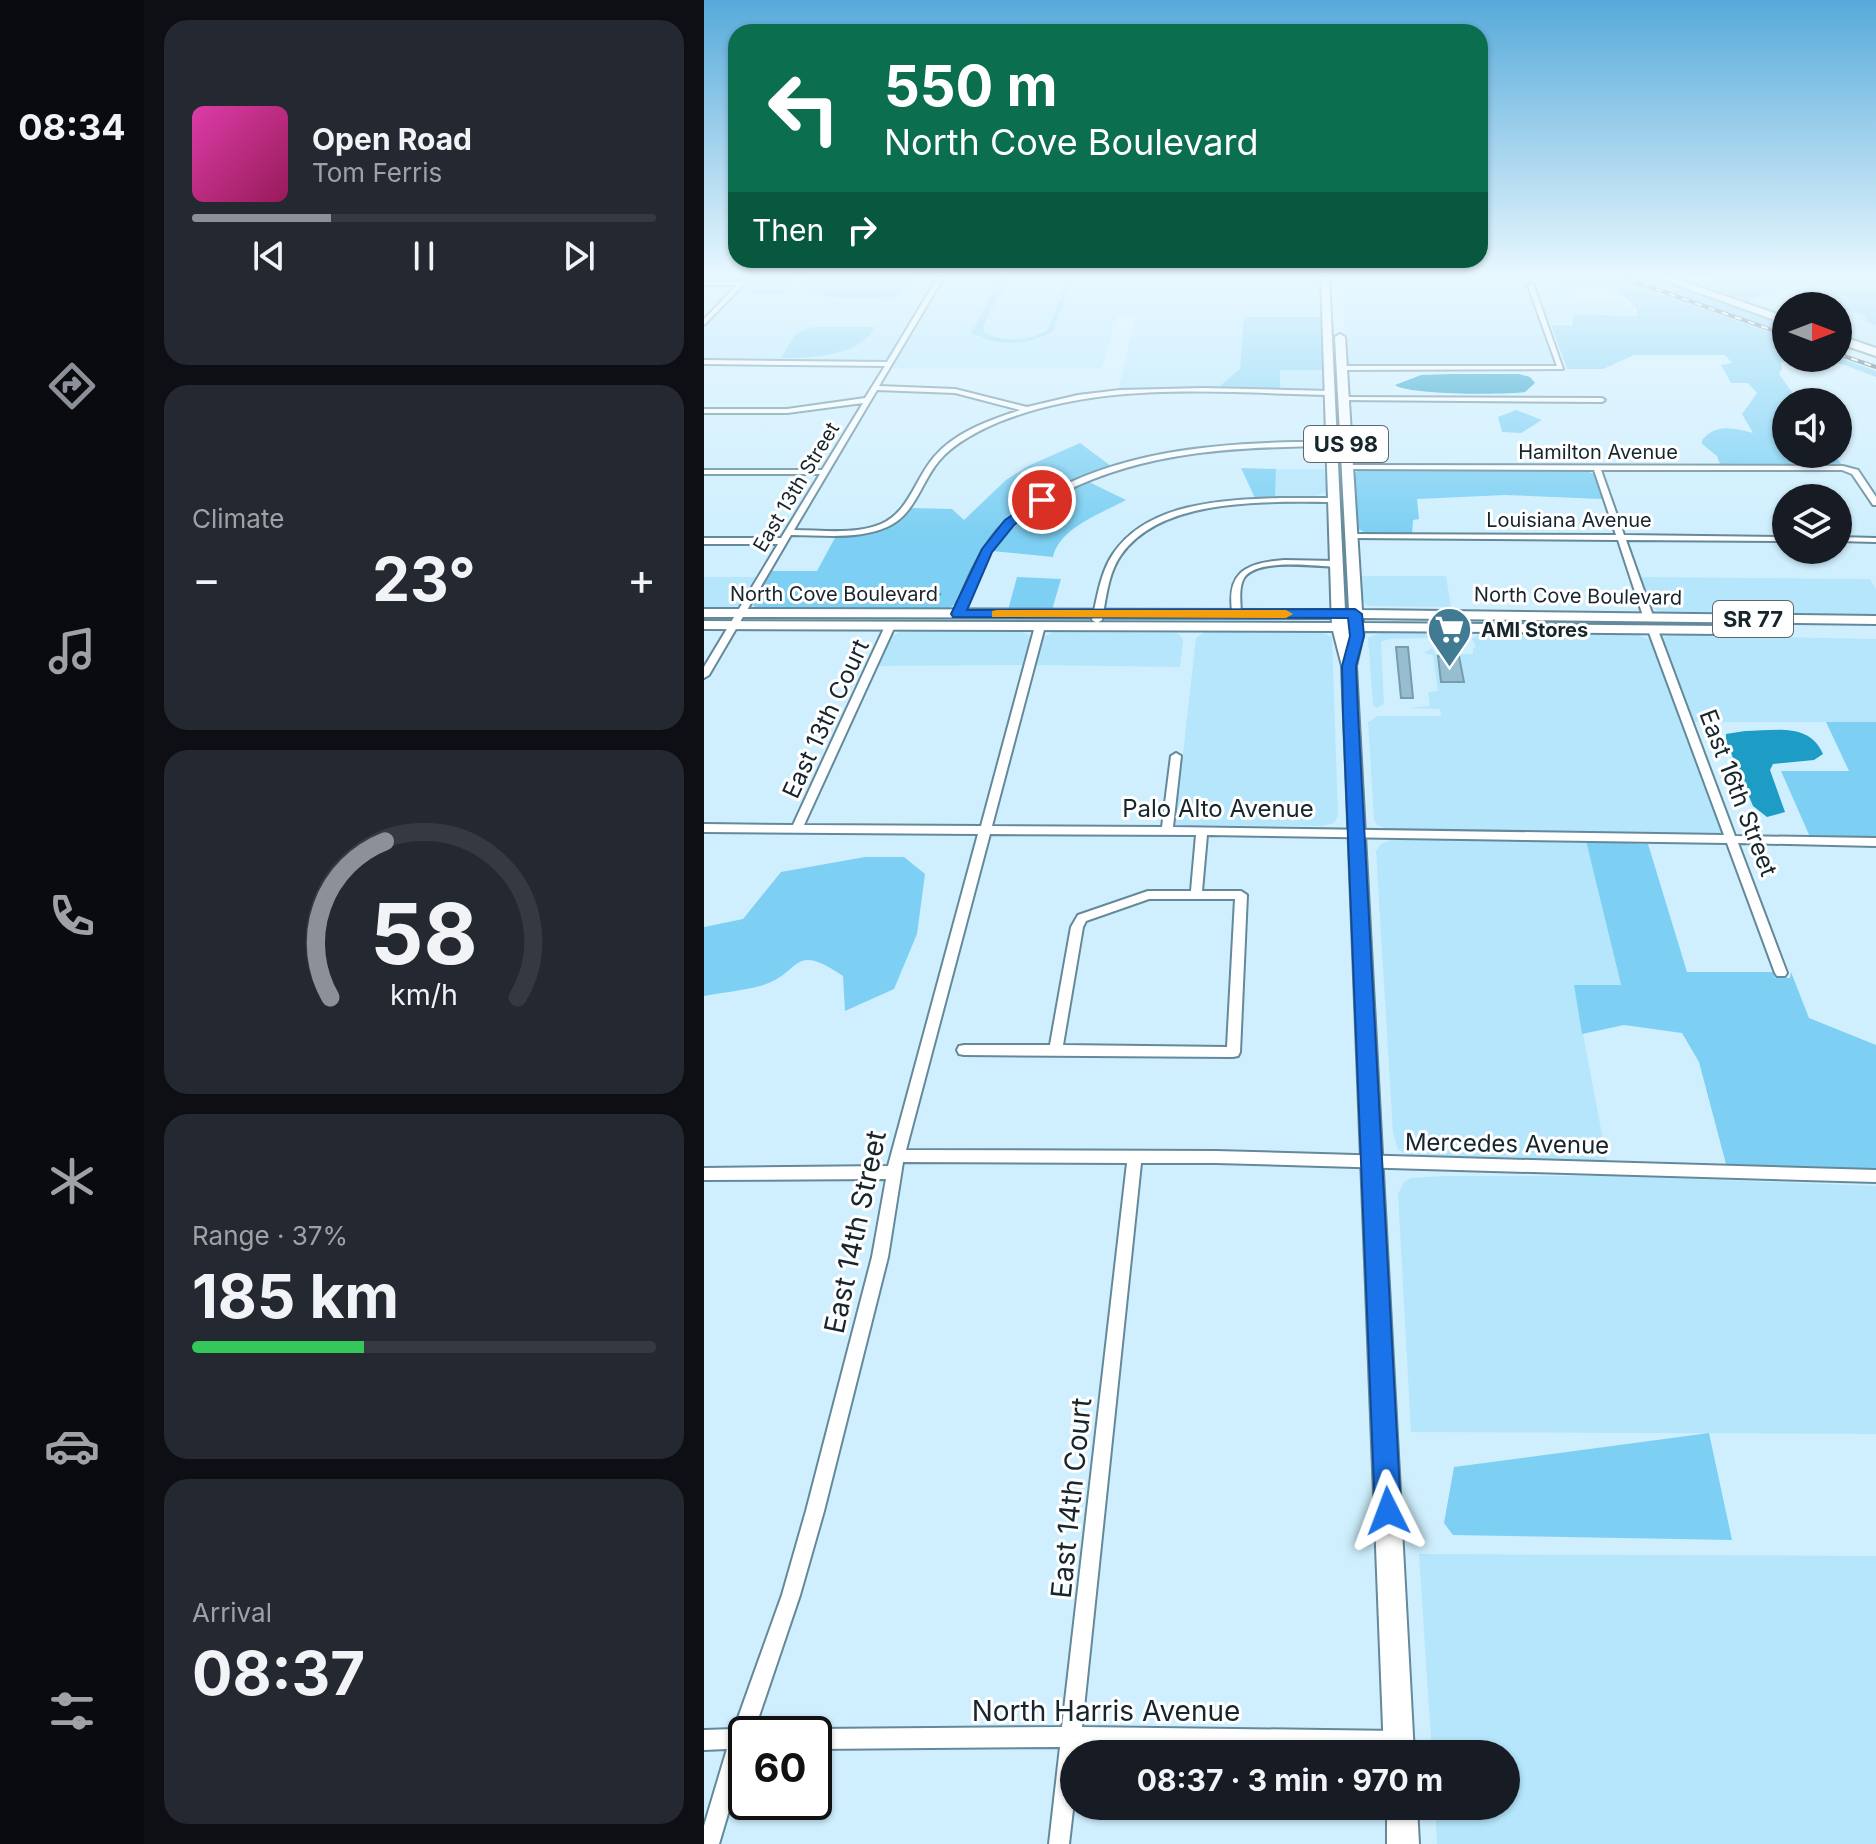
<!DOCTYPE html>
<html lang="en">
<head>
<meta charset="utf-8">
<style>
  body { margin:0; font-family:Inter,sans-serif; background:#242831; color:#f1f3f6; height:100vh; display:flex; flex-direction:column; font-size:30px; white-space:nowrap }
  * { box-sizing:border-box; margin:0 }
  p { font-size:26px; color:#9ea1a6 }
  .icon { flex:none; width:44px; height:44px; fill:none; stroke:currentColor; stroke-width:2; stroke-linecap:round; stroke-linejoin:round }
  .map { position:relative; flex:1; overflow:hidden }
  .drawer { display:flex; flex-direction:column; gap:20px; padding:20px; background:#0d0f14; width:560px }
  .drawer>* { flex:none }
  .banner { position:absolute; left:24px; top:24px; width:760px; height:244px; border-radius:24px; box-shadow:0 2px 6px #0004; background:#0b6e4f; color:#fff; overflow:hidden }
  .needle { width:52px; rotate:90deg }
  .fabs { position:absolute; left:1068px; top:292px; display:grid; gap:16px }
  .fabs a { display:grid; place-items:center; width:80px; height:80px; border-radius:50%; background:#171b24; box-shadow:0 2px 6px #0004; font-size:40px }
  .speed { position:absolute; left:24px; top:1716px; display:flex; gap:16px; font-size:40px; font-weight:700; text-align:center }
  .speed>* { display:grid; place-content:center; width:104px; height:104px; border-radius:50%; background:#171b24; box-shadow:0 2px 6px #0004; line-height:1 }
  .speed .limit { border:4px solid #111; border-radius:12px; background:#fff; color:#111 }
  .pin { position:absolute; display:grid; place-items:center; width:68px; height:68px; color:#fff; margin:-34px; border:4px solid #fff; border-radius:50%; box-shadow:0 2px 8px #0007 }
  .me { position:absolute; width:88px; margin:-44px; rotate:357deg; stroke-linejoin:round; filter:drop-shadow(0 0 6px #0008) }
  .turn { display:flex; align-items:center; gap:28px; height:168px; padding:0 24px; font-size:36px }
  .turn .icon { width:104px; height:104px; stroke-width:2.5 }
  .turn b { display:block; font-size:56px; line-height:68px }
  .then { display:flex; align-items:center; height:76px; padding:0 24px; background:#0003; gap:16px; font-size:30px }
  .big { font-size:60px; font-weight:700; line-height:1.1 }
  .drawer .tile { flex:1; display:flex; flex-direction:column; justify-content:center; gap:12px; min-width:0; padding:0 28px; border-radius:24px; background:#242831 }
  .drawer .dial { align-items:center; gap:0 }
  .dial svg { height:208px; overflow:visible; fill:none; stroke:#363941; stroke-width:7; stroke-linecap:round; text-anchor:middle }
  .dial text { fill:#f1f3f6; stroke:none }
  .song { display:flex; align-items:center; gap:24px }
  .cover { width:96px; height:96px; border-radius:12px; background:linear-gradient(135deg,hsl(320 70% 55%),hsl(330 70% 35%)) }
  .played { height:8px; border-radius:4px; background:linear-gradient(90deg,#8c9099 30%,#363941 30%) }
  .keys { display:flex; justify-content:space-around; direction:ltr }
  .heat { display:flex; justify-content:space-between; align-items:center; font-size:44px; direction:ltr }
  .charge { height:12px; border-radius:6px; background:linear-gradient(90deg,#34c759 37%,#363941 0) }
  .trip { position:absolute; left:356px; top:1740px; width:460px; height:80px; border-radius:40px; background:#171b24; box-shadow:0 2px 6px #0004; font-weight:700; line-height:80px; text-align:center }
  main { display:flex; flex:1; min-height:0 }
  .tabs { display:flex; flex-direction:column; width:144px; justify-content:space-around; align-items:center; background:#090b0e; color:#9ea1a6 }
  .tabs .icon { width:56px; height:56px }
  .tabs .on { color:#8c9099 }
  .tabs b { font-size:36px; color:#f1f3f6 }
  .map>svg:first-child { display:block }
  .built { fill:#b6e6fc }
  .green { fill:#7dd0f3; fill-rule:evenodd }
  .water { fill:#1d9cc6 }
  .building { fill:#97bed0; stroke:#769cad; stroke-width:2 }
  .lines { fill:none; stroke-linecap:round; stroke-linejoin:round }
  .street-casing { stroke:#64899a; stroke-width:4 }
  .secondary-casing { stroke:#64899a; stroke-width:4 }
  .primary-casing { stroke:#64899a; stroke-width:4 }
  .highway-casing { stroke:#64899a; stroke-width:4 }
  .street { fill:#fff; fill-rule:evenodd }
  .secondary { fill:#fff; fill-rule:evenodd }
  .primary { fill:#fff; fill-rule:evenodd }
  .highway { fill:#fff; fill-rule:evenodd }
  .rail-casing { stroke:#3b4d56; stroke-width:4 }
  .rail { stroke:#fff; stroke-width:2; stroke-dasharray:7; stroke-linecap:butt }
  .route { fill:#1a73e8; stroke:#114b97; stroke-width:2 }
  .slow { fill:#f59e0b }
  .labels { text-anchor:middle; stroke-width:6; stroke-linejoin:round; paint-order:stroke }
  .far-street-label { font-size:20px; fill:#17262d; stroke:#fff }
  .far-poi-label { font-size:20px; font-weight:bold; fill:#17262d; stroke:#fff; text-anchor:start }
  .shield { fill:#fff; stroke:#5d676c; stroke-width:2 }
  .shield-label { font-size:22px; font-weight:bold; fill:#17262d }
  .street-label { font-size:24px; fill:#17262d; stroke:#fff }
  .near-street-label { font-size:28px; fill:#17262d; stroke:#fff }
</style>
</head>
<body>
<main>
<nav class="tabs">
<b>08:34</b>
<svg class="icon on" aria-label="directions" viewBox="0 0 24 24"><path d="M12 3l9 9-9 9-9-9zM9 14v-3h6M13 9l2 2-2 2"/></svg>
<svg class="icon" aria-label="music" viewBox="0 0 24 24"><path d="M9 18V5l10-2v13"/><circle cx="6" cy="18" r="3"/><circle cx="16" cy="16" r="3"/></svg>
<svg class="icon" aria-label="phone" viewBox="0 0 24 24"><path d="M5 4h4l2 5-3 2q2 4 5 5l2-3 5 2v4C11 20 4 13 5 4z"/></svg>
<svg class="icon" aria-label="climate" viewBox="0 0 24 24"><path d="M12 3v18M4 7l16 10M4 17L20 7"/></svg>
<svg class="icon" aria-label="car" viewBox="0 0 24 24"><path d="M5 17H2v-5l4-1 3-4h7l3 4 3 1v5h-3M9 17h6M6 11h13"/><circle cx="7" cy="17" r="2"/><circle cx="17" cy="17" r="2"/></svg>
<svg class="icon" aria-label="filters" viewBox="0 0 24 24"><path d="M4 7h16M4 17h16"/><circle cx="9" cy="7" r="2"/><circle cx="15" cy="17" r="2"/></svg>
</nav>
<section class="drawer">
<div class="tile">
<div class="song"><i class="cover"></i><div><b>Open Road</b><p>Tom Ferris</p></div></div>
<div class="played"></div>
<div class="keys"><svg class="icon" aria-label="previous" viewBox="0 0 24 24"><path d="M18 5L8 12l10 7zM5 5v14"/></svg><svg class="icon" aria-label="pause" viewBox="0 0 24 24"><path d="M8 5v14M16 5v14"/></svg><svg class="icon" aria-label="next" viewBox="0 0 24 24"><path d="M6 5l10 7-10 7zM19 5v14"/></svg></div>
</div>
<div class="tile"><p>Climate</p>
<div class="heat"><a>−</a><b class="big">23°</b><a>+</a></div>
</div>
<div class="tile dial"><svg viewBox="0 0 100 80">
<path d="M14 69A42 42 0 1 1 86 69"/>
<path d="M14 69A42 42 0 0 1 35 9" stroke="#8c9099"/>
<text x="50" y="56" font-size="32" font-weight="700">58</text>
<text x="50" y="72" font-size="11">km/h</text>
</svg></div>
<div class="tile"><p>Range · 37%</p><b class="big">185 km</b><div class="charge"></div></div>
<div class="tile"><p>Arrival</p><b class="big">08:37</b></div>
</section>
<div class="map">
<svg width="1172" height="1844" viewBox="0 0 1172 1844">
  <rect width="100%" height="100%" fill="#cfeffe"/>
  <!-- built -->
  <path class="built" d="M49,275H234L186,357L179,361H0V326Z
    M241,275H617L618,317H541L536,369L511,390L414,391L432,317H413L398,368H187Z
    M637,275H878L884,283L823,285L852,366L643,367Z
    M830,286L867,287L874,299L918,301L929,308V315L868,313L865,323L845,324Z
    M1083,287L1172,316V347L1134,334V306H1082V316L1042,302Z
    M575,370H620V388L576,391Z
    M572,469H622L624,491L606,498H571Z
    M656,576H742L747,607L664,606L657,600Z
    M0,577H54L34,606L0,609Z
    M932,577L1166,579L1172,589V615L956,612L945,606Z
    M197,631H317L327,636L320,665L175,666L187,637Z
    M349,632L474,633L479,640L476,667L331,665L339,637Z
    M501,632H617L628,637L634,816L630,823L618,826L471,825L492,638Z
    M678,632L750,633L755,637L685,639L677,642L680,704L673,708L669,705L664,638Z
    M776,633L933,634L946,640L1021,836L688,831L673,825L670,820L664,722L674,716H737L736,709L702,708L726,706L724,692L734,691L729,655L720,653L728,648L731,654H769V648L772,647L768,639Z
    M971,635L1172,639V722H987L959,641L960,637Z
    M691,839L882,841L917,986H870L903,1161L707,1157L694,1149L689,1133L672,851L677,844Z
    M738,1176H908L1172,1186V1434L707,1432L694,1194L700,1182L707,1178Z
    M715,1554L1172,1556V1844H733L731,1806H802V1754H728Z"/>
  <!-- green -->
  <path class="green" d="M61,275H95L80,293H44Z
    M106,275H212L190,299L120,297L99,289Z
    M297,275H305L304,279L344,275L367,282L349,331C331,342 306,346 285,340C278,337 275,335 267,334ZM339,277L355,281L361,287L343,331C325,341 298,344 280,332V326C296,293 298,277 339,277Z
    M879,275H904L1082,338V358L1134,357L1172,371V377L1138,364L1077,362L1078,368L1075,374L1095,402H1082V454H1130L1138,465L1016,464L1013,456L998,444V440C1012,423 1030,428 1049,433L1038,414L1053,393L1044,383H1027L1017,365L1028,363L1021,355H930L899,369H863L847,325H868L869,314L933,316L932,308C924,302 918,292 909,289L833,284L883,283Z
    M916,275H937L1082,325V333Z
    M1008,275H1172V325L1160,321L1164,317L1080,288L1042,302L993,286L1010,279Z
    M540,317H618L620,370H576V391L511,390L536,369Z
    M110,327H171C155,357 107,358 77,358L92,333Z
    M812,410L838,420L817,433L798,432L794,417Z
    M376,443L407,466C360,481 307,506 279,549C267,567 264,595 246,608L59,609L49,606L67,571H113L133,534C160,532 191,533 207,508L248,509L260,520L302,480L324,466Z
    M537,468L572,469L571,498H551Z
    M662,469L881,470L890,474L898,499L801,495L713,499L715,519L709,520L708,534H663L653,528L649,475L654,470Z
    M381,480L422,500C398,513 355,528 349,557L288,551L321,515Z
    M313,577L357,579L348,610H304Z
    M1122,722H1172V838L1106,837L1077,771H1145Z
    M882,841L944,844L983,972H1069L1071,978H1086L1087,972L1105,1018L1172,1045V1169L1022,1164L995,1062L978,1033L920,1025L878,1034L870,985H917Z
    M161,857H200L221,874L213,934L190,989L141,1011L139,976C86,940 99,974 56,986C38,991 19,992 0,996V927L39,919L77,872Z
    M1005,1433L1028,1540L749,1535L740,1523L750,1467Z"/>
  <!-- water -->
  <path class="water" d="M747,374H815L826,377L831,383L821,392C801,395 704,395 691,385L717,375Z
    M164,591L233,592L238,594L227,601L152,599V595Z
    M1041,731C1071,731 1105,722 1119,754L1110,760L1069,764L1066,770L1081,812L1063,817L1049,806L1022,741V734Z"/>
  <!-- building -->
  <path class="building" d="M692,647H704L709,698H697Z
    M734,656H755L760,682H737Z"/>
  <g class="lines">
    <defs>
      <path id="street" d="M43,275H49L0,325V319L33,285H0V281H37Z
        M235,275H241L175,386L251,389L323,407L374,395L416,390L500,388L626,391L629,393L626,395C516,393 400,380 295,422C274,431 250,443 235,461C217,482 211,515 183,527C154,540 118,535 87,535L5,675L0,678V667L74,544H0V538H77L116,474H0V470H118L159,403L83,413H0V409H83L161,398L181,366L0,364V360L183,362ZM173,390L251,393L316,410C286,420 251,432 230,457C211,479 205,512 177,524C150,535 118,530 90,530Z
        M827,284L830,286L859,369L638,370L635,368L638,366H853L824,286Z
        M639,397L898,398L901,400L898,402L637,400L636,399Z
        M592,442H628L632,444L628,446C535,447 445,450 360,492C338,502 316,515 300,533C280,556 269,586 259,614L254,617L249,614C261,586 272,557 291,533C304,517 321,507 339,496C417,452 505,444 592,442Z
        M640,465L1139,466L1154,470L1172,497V505H1169L1148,474L1138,470H897L920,535L1082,537V541L922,540L949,616L944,619L939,616L914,540L647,538L643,536L647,534L912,535L890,470L643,469L639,467Z
        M576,498H630L634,500L630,502C566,502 458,496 417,555C404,573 402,599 398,620L393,623L388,620C393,599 396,573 409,554C444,502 520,500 576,498Z
        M1134,537L1172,538V542L1134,541Z
        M580,560L632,561L636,564L632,567C611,566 553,558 540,578C534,588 537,604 537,615L532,618L529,617C521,573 540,563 580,560Z
        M186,623L191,626L100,825L277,826L331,626L336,623L341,626L288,826L458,827L467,756L472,753L477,756L469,827L1020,835L944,630L949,627L954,630L1031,836L1172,838V846L1034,843L1083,973L1081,976H1073L1071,973L1023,843L503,835L498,891H537L543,895L536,1052L534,1056L529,1057L260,1055L255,1054L253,1050L255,1046L260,1045H346L367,927L374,915L444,891H487L492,835L286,834L202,1150L512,1151L1172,1170V1182L512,1163H437L378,1727L695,1731L702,1734L705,1741L702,1748L695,1751L376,1747L375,1754H370V1801L365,1844H345L356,1747L110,1749V1734H102L110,1729L358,1727L423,1163L199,1162L184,1257L120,1511L96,1595L49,1734H42V1753L15,1844H0V1826L23,1749L0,1750V1730L30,1729L78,1595L102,1511L168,1257L182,1179L0,1180V1168L184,1166L274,834L0,832V824L89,825L181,626ZM445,899H531L523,1047L359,1045L379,927L382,921Z"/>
      <path id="secondary" d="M0,609L635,610L641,614L635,618L0,617Z
        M0,621L635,623L641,627L635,631L0,629Z"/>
      <path id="primary" d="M617,275H625L641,610H645L631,337L636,334L641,337L658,610L1172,616V624L659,618V623L1017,626L1024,630L1017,634L660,631L652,666L710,1754H680L638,666L628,627Z
        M683,1806H713L715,1844H683Z"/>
      <path id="highway" d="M945,275H960L1082,317V324Z
        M1134,335L1172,348V356L1134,343Z"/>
    </defs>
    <!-- street casing -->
    <use href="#street" class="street-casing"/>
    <!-- secondary casing -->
    <use href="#secondary" class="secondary-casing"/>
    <!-- primary casing -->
    <use href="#primary" class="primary-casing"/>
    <!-- highway casing -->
    <use href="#highway" class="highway-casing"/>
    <!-- street -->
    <use href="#street" class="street"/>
    <!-- secondary -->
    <use href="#secondary" class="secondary"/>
    <!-- primary -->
    <use href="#primary" class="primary"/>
    <!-- highway -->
    <use href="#highway" class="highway"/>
    <defs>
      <path id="rail" d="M912,275L1082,335
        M1134,354L1172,367"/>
    </defs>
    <!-- rail casing -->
    <use href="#rail" class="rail-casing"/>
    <!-- rail -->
    <use href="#rail" class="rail"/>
  </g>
  <!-- sky -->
  <linearGradient id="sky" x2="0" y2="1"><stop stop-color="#57aada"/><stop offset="0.52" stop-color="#e9f8ff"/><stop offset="1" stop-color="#e9f8ff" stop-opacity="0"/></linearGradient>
  <rect width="1172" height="533" fill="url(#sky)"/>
  <!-- route -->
  <path class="route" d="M334,498L344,500L310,525L288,552L263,610L651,609L658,614L660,636L652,666L654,713L697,1511L693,1520L684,1524L675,1520L671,1511L639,713L638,666L646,636L644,618L249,617L247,614L278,549L301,520Z"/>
  <!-- slow -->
  <path class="slow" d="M293,610H582L589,614L582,618L288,617V611Z"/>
  <!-- icons -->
  <defs>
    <symbol id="supermarket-pin" viewBox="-11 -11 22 30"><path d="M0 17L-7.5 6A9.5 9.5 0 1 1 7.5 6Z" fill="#407b93" stroke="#fff"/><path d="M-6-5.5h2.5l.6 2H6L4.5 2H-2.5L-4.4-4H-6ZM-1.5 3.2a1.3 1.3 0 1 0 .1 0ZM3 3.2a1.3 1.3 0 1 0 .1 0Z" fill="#fff"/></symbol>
  </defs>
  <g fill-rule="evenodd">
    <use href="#supermarket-pin" x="720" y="604" width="51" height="69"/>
  </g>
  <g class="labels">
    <!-- far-street labels -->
    <g class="far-street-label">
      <text x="894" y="459">Hamilton Avenue</text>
      <text transform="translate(92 487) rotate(-59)" y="7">East 13th Street</text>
      <text x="865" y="527">Louisiana Avenue</text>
      <text x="130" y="601">North Cove Boulevard</text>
      <text transform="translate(874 596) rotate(1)" y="7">North Cove Boulevard</text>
    </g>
    <!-- far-poi labels -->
    <g class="far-poi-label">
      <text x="777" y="637">AMI Stores</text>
    </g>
    <!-- shield labels -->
    <g class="shield">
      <rect x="600" y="426" width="84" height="36" rx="6"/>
      <rect x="1009" y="601" width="80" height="36" rx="6"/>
    </g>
    <g class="shield-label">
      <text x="642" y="452">US 98</text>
      <text x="1049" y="627">SR 77</text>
    </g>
    <!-- street labels -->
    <g class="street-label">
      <text transform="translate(122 719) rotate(-65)" y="8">East 13th Court</text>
      <text transform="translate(1034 793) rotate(69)" y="8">East 16th Street</text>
      <text x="514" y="817">Palo Alto Avenue</text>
      <text transform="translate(803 1144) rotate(1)" y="8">Mercedes Avenue</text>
    </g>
    <!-- near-street labels -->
    <g class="near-street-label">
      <text transform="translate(151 1232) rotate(-78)" y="10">East 14th Street</text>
      <text transform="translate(367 1498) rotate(-84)" y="10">East 14th Court</text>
      <text x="402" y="1721">North Harris Avenue</text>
    </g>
  </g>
</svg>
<div class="fabs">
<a><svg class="needle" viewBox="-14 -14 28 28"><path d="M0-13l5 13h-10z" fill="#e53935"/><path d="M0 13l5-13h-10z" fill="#9ea1a6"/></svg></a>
<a><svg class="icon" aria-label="sound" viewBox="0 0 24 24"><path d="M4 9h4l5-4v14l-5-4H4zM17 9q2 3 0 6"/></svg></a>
<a><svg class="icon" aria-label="layers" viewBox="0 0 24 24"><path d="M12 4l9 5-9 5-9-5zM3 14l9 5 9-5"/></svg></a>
</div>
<div class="speed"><div class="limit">60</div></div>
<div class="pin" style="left:338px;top:500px;background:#d93025"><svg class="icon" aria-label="arrive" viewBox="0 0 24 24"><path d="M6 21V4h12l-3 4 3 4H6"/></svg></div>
<svg class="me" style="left:684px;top:1511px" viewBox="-20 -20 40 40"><path d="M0-17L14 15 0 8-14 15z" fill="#1a73e8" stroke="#fff" stroke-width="4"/></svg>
<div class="trip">08:37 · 3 min · 970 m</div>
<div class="banner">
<div class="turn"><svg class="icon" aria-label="left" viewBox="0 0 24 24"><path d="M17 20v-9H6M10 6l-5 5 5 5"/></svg><div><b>550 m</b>North Cove Boulevard</div></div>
<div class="then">Then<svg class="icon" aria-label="right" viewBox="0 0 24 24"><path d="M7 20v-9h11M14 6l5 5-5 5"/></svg></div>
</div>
</div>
</main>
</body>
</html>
